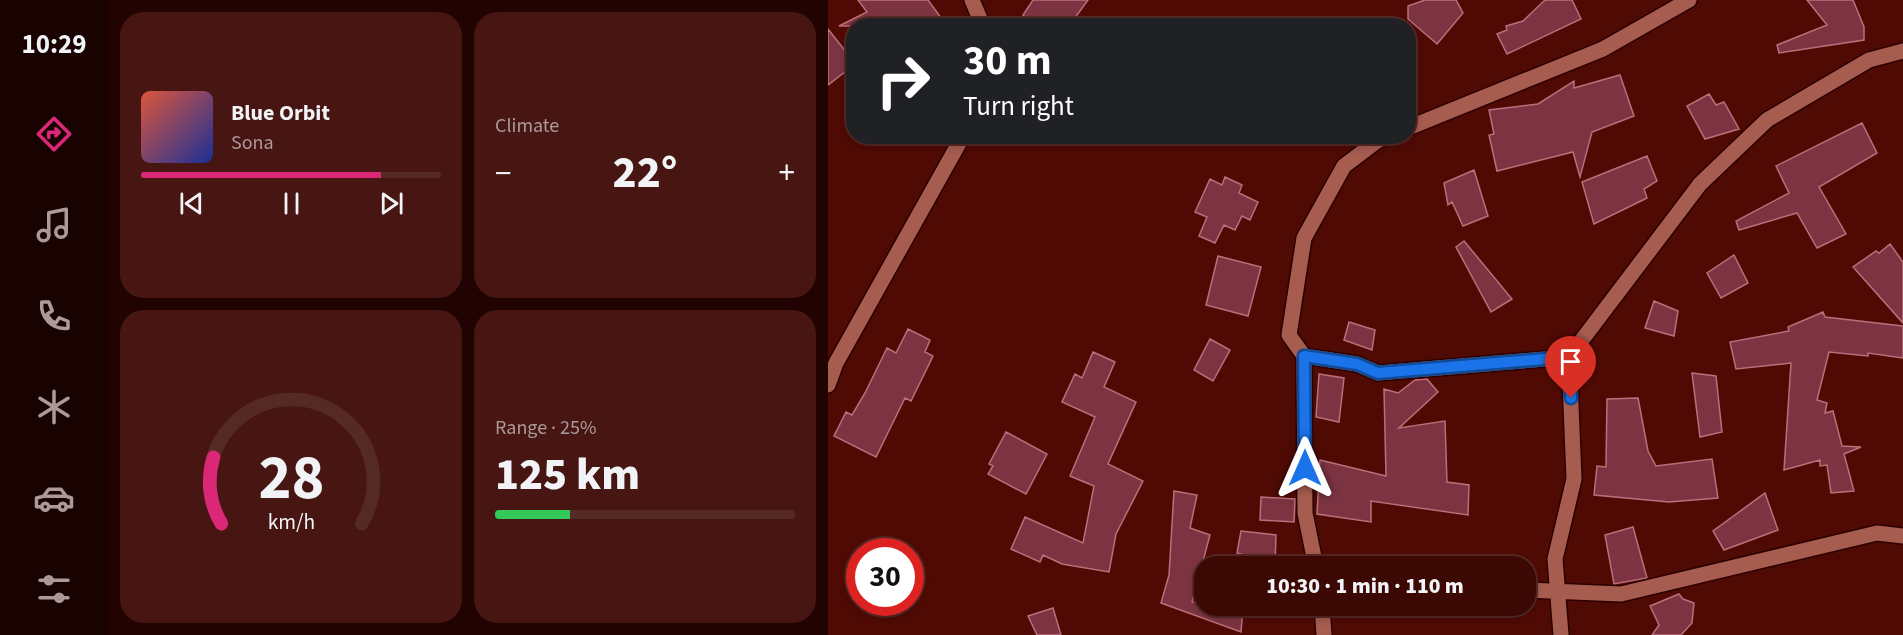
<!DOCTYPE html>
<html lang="en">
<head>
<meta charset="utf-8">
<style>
  body { margin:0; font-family:"Source Sans 3",sans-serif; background:#471612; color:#f1f3f6; height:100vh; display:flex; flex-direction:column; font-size:22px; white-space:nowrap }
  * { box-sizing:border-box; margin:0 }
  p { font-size:20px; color:#ac9a9a }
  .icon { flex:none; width:33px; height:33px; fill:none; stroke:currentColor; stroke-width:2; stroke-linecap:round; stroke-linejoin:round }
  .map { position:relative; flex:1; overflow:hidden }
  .details { display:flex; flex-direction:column; gap:12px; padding:12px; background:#210402; width:720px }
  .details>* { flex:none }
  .top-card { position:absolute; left:18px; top:18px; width:570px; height:126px; border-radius:24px; box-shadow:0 3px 9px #0003,0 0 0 2px #552925; background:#202124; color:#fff; overflow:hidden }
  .speed { position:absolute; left:18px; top:538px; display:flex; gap:12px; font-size:30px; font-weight:700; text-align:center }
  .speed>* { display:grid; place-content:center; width:78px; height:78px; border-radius:50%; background:#3c0803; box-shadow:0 3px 9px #0003,0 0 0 2px #552925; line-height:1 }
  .speed .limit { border:9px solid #d22; background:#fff; color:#111 }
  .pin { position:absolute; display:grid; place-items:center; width:51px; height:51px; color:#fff; margin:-62px -26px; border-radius:50% 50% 50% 0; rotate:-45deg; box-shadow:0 0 6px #0007 }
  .pin .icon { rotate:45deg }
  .me { position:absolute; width:66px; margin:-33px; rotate:0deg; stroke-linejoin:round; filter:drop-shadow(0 0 4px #0008) }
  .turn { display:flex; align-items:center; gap:21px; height:126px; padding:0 18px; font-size:27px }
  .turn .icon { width:78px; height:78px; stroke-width:2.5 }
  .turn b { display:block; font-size:42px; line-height:51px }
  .big { font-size:45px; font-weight:800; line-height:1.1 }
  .details .card { flex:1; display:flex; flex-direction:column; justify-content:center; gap:9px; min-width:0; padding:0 21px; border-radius:24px; background:#471612 }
  .details .dial { align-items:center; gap:0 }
  .dial svg { height:156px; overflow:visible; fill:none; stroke:#552925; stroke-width:7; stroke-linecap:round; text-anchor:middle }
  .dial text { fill:#f1f3f6; stroke:none }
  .song { display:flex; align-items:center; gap:18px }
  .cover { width:72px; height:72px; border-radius:9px; background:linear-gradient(135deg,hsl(10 70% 55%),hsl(230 70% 35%)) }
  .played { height:6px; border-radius:3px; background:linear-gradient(90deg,#db2777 80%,#552925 80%) }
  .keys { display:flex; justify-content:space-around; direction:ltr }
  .heat { display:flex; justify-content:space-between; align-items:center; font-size:33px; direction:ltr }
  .charge { height:9px; border-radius:4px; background:linear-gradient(90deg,#34c759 25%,#552925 0) }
  .details .tiles { flex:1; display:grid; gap:12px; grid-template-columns:repeat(2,1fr) }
  .trip { position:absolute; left:366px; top:556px; width:342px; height:60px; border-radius:24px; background:#3c0803; box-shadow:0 3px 9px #0003,0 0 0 2px #552925; font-weight:800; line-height:60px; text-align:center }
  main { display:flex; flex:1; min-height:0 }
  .tabs { display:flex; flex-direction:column; width:108px; justify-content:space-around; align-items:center; background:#180301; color:#ac9a9a }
  .tabs .icon { width:42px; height:42px }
  .tabs .on { color:#db2777 }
  .tabs b { font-size:27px; color:#f1f3f6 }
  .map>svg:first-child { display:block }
  .building { fill:#7c3442; stroke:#bd6e7a; stroke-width:1.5 }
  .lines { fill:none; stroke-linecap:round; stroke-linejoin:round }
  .minor-casing { stroke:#2c0000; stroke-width:18 }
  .minor { stroke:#a75c50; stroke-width:15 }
  .route-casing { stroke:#114b97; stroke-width:15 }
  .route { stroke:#1a73e8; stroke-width:10 }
</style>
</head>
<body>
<main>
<nav class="tabs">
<b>10:29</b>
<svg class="icon on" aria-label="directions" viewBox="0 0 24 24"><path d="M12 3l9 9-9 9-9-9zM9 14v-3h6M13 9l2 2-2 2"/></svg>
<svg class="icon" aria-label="music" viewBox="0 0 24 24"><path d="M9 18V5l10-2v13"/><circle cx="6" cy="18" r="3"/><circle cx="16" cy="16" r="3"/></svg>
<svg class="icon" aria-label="phone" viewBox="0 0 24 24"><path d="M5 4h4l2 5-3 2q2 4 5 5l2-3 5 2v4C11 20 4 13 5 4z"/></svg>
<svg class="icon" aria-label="climate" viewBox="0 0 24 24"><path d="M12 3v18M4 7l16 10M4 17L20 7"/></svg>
<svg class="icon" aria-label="car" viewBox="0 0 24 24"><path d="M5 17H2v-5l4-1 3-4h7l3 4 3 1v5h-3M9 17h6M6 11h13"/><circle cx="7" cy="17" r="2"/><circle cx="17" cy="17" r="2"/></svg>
<svg class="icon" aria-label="filters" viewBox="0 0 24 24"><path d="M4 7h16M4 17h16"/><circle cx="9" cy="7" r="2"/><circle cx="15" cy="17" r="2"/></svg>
</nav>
<section class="details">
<div class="tiles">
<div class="card">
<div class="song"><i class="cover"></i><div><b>Blue Orbit</b><p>Sona</p></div></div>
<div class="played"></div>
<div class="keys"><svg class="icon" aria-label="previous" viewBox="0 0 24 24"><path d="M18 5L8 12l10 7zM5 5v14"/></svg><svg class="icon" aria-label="pause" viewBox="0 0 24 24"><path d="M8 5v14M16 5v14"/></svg><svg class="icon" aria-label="next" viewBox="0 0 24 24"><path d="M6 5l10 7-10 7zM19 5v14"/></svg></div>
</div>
<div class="card"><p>Climate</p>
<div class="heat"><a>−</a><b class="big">22°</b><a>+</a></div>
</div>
<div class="card dial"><svg viewBox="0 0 100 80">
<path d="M14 69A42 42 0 1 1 86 69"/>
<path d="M14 69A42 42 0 0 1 10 35" stroke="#db2777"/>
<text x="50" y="56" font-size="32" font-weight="700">28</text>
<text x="50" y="72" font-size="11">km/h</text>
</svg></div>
<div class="card"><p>Range · 25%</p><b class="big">125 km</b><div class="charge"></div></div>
</div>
</section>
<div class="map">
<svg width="1075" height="635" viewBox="0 0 1075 635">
  <rect width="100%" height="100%" fill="#500a04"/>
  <!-- building -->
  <path class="building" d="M30,0H100L119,26H11L39,12Z
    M205,0H260L241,26H209L195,15Z
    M597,0H628L635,13L609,44L580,19V6Z
    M717,0H744L753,19L679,54L669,34L679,30L678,26L695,21Z
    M979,0H1025L1036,27V40L951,53L949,45L999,25Z
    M0,29L26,62V65L0,85Z
    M792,75L806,116L764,132L752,177L745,152L669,171L661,135L666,134L661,110L710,104L746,81V88Z
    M881,94L888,105L896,102L911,129L877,139L859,106Z
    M1034,123L1049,153L991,187L1018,234L989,248L969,213L911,230L908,221L961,193L948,166Z
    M819,156L829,181L816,189L819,198L766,224L754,182Z
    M646,170L660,216L635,226L624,202L620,205L616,183Z
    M397,177L414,185L411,193L430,202L422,220L414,216L407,230L396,225L387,243L371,236L379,217L367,212L382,179L394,185Z
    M636,241L684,299L663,312L628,247Z
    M1062,244L1075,262V323L1025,267L1048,251L1051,253Z
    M906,255L920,283L893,298L879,273Z
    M390,256L433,267L420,316L378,305Z
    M826,301L850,311L846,336L817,328Z
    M995,312L997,317L1075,326V358L1040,353V356L1001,352L989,400L999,403L997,413L1005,411L1014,446L1033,447L1016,454L1026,491L1003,493L999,465L992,466V460L956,470L963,363L908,369L902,342L961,331L960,327Z
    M521,322L547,330L544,350L516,340Z
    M80,329L102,340L97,352L105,356L83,401L77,398L48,457L6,436L18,412L24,415L37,393L59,348L68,353Z
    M382,339L402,350L385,381L366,370Z
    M265,352L287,362L276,387L308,402L280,464L315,481L288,534L281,572L234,564L215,555L212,562L183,549L197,517L255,543L266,486L242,476L267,417L234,402L247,374L254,378Z
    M864,373L888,376L894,432L872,437Z
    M491,374L516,378L511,422L488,417Z
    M599,379L610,392L571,428L617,421L619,482L641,485L640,515L543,501V522L489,514L492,460L558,476L556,389L570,393L587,380Z
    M810,398L820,451L828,466L884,459L890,498L841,502L766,495L769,466L778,467L779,399Z
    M178,432L219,454L198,494L160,474L165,466L161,464Z
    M346,491L369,495L362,528L382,535L364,602L376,604V606L415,608L413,632L333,603L341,575Z
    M937,493L950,530L896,550L885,531Z
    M433,497L467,499L466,522L432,520Z
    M805,527L819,578L786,584L777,535Z
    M413,531L448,535L447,564L409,553Z
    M851,594L855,599L866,603L864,623L853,635H824L831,625L822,606Z
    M225,608L233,635H209L200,616Z"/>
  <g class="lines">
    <defs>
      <path id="minor" d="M144,0L155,26
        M580,128L775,49L861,0
        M476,356L529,364L550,373L741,357
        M0,385L8,363L135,136
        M488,567L477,513L476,356L461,335L476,238L516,166L549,141L559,136
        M698,590L793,594L1049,533L1075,536
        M494,606L496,635
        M733,635L727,559L746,479L741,357L872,184L939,120L1041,60L1075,51"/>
    </defs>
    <!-- minor casing -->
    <use href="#minor" class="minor-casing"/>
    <!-- minor -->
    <use href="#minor" class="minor"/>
  </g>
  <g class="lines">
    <defs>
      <path id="route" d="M477,468L476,356L529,364L550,373L741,357L743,398"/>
    </defs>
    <!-- route casing -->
    <use href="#route" class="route-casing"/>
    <!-- route -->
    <use href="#route" class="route"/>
  </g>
</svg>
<div class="speed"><div class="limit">30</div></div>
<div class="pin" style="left:743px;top:398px;background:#d93025"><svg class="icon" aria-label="arrive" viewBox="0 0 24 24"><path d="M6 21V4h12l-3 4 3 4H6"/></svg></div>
<svg class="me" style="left:477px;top:468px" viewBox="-20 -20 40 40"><path d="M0-17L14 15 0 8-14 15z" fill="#1a73e8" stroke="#fff" stroke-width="4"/></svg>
<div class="trip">10:30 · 1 min · 110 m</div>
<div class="top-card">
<div class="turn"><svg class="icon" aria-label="right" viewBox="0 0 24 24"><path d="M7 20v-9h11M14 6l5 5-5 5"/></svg><div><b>30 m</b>Turn right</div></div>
</div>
</div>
</main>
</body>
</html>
